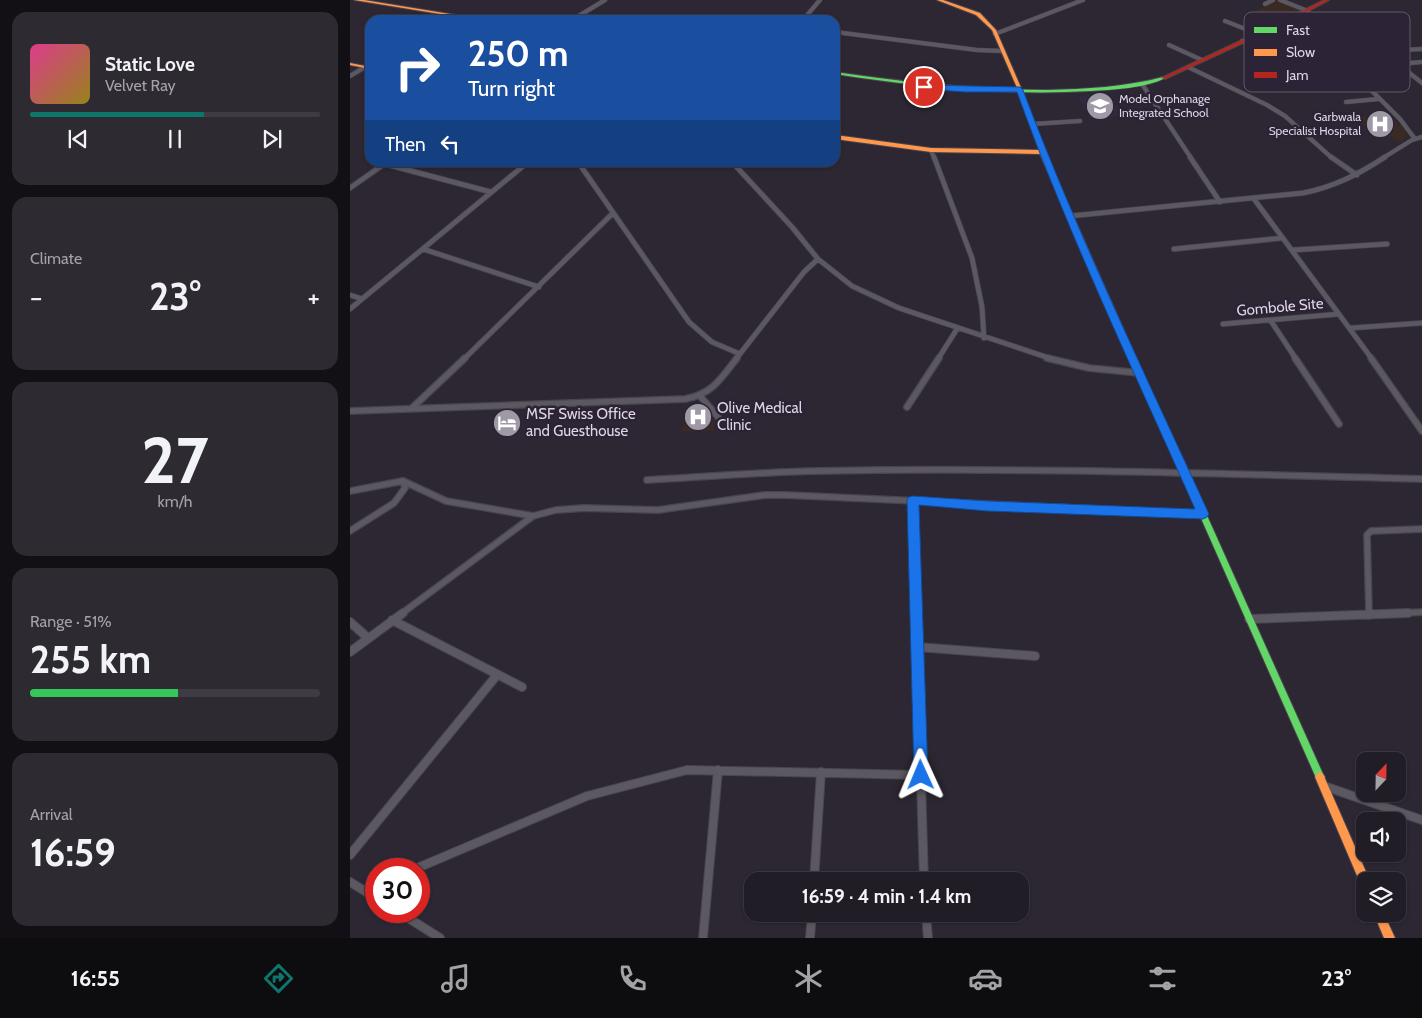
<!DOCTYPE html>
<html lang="en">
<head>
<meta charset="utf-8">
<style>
  body { margin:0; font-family:Cabin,sans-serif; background:#2d2a32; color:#f1f3f6; height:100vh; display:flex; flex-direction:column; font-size:19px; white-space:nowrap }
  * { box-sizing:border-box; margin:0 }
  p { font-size:16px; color:#a2a2a7 }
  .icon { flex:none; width:28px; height:28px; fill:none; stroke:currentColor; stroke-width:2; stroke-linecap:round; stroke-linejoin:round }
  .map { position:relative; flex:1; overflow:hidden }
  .details { display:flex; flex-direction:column; gap:12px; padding:12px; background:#121015; width:350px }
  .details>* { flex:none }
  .banner { position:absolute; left:15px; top:15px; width:475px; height:152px; border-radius:15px; box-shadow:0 1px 4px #0004,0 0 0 1px #3e3b43; background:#1a4fa0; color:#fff; overflow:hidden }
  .needle { width:32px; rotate:22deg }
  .buttons { position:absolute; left:1006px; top:752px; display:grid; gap:10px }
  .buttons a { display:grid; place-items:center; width:50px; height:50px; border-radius:10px; background:#211d26; box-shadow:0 1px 4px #0004,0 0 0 1px #3e3b43; font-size:25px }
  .speed { position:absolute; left:15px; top:858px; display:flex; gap:10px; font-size:25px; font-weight:700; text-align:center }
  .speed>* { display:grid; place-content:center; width:65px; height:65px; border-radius:50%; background:#211d26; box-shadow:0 1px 4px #0004,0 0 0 1px #3e3b43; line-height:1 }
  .speed .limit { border:8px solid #d22; background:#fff; color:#111 }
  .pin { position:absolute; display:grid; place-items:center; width:42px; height:42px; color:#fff; margin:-21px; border:2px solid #fff; border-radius:50%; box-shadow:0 1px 5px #0007 }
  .me { position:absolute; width:55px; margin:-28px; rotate:359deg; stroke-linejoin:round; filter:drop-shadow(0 0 4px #0008) }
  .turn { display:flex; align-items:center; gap:18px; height:105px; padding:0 20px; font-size:22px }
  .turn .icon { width:65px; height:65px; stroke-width:2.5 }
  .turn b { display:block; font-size:35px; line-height:42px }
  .then { display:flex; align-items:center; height:48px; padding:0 20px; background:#0003; gap:10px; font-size:19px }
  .big { font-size:38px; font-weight:700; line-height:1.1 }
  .details .tile { flex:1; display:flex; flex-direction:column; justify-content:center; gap:8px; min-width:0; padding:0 18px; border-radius:15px; background:#2d2a32 }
  .details .dial { align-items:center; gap:0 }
  .dial b { font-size:65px; line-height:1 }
  .song { display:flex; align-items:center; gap:15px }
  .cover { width:60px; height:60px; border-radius:8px; background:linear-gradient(135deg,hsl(330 70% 55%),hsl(50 70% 35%)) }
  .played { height:5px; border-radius:2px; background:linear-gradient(90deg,#0f766e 60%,#3e3b43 60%) }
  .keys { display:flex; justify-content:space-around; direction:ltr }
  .heat { display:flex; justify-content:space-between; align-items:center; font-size:28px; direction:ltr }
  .charge { height:8px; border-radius:4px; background:linear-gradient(90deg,#34c759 51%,#3e3b43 0) }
  .trip { position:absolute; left:394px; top:872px; width:285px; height:50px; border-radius:15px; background:#211d26; box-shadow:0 1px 4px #0004,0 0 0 1px #3e3b43; font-weight:700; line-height:50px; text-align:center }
  .tab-bar { display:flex; height:80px; justify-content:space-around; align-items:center; background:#0d0c0f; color:#a2a2a7 }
  .tab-bar .icon { width:35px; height:35px }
  .tab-bar .on { color:#0f766e }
  .tab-bar b { font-size:22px; color:#f1f3f6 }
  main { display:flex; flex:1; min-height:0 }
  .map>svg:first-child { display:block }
  .built { fill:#34283f }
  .medical { fill:#3a2a24 }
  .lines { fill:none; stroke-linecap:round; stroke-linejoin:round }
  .street-far3-casing { stroke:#49444d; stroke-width:5 }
  .street-far2-casing { stroke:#49444d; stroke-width:6 }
  .street-far1-casing { stroke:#49444d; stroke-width:8 }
  .street-casing { stroke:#49444d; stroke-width:10 }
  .fast-casing { stroke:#49444d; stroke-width:2 }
  .slow-casing { stroke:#49444d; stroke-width:2 }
  .jam-casing { stroke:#49444d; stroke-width:2 }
  .street-far3 { stroke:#5c5861; stroke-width:4 }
  .street-far2 { stroke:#5c5861; stroke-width:4.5 }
  .street-far1 { stroke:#5c5861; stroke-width:5.5 }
  .street { stroke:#5c5861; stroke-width:8 }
  .fast { fill:#63d668; fill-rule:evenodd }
  .slow { fill:#ff974d; fill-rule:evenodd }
  .jam { fill:#b3261e; fill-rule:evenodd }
  .route { fill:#1a73e8; stroke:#114b97 }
  .labels { text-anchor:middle; stroke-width:5; stroke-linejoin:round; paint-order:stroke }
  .far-poi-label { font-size:12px; fill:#ddd7e4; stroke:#2c2336; text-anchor:start }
  .street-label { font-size:15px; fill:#ddd7e4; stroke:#2c2336 }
  .poi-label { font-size:15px; fill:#ddd7e4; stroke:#2c2336; text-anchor:start }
  .key { fill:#2c2336; stroke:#61596a; stroke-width:1 }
  .key-label { font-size:14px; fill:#ddd7e4 }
</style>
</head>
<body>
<main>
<section class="details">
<div class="tile">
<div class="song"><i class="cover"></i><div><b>Static Love</b><p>Velvet Ray</p></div></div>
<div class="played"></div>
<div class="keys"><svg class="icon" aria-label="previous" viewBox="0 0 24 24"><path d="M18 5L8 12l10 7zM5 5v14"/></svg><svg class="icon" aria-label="pause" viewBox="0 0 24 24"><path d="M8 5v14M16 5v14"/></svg><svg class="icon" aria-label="next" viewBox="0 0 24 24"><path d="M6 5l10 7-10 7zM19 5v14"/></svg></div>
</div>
<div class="tile"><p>Climate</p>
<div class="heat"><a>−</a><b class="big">23°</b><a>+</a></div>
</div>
<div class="tile dial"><b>27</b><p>km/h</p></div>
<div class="tile"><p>Range · 51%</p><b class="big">255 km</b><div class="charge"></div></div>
<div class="tile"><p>Arrival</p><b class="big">16:59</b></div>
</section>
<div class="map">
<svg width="1072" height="938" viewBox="0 0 1072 938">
  <rect width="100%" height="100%" fill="#2c2732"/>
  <!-- built -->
  <path class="built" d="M758,94L773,116L740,118L728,96Z"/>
  <!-- medical -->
  <path class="medical" d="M927,1L953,12L931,22L905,11Z
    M1011,115L1018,118L1039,115L1056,131L1057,135L1052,142L995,117Z
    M358,407V413L365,421L364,431L332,432L335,408Z"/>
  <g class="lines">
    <defs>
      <path id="street-far3" d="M930,0L958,11
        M915,4L923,0
        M941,19L1003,43
        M222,20L255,0
        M453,20L470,0
        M875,21L908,34
        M485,32L627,50L653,51
        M645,34L733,0
        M892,41L921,54
        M819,45L852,60
        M970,46L987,37
        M1072,49L1032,51L1072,83
        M1048,64L1072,62
        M838,67L917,105L935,116L982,158
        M0,76L15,67
        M792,84L841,158
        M1018,87L1050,119L1065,139
        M996,102L1028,99
        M683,124L730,121
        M581,150L584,158
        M1033,158L1062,140L1072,137"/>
      <path id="street-far2" d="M584,157L622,258L632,307L634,338
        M840,157L870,202
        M981,157L1007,175
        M228,162L339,322L362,342L390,354
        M382,162L442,227L468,259L502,286L549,308L702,359
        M35,164L141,192
        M0,188L37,162
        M904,199L1022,359
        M720,216L953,193C984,187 1009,174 1035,157
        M73,249L189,287
        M824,249L933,238
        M943,250L1037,244
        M0,295L12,299
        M0,309L178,162
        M921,321L946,359
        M873,324L989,314
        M1001,328L1072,323
        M114,359L263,213
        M386,359L454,272L468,259
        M588,359L607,329"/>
      <path id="street-far1" d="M697,358L739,368L790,373
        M945,358L989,424
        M1021,358L1072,431
        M350,396L368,417
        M557,407L589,358
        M61,409L115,358
        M0,411L335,399C362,394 371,379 387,358
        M297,480C354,477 411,472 468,471C669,467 871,474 1072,479
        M0,491L53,481L96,501L183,516
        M563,500L566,614
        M0,531L44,503L55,488L53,481
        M51,614L183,516L206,510L234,508L308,510L415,495H436L853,514
        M1019,614L1017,535L1021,531L1072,529
        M1036,614L1072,612"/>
      <path id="street" d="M566,613L574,881
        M1019,613V615
        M899,619L1058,613
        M42,620L172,687
        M0,622L18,638
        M568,647L685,656
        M0,652L53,613
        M974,786L1072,820
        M0,855L147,675
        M65,869L237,796L337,770L571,775
        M464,881L471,772
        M0,882L26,898
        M14,890L26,885
        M47,911L90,938
        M576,914L578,938
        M353,938L368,770
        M460,938L462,914"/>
      <path id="fast" d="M485,72C555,82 625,90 697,90C736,89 775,87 813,77L815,78C797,88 762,90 740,91C655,96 570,87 485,74Z
        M766,322H768L771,324L973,774L975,777L973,780L970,782L967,780L765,324Z"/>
      <path id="slow" d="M4,0H14L137,20H127Z
        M587,0H593L630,13L646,30L672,90L695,152L771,324L770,326H768L765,324L690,154L581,152L485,139V135L581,148L689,150L668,90L642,30L626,15Z
        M0,63L20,67V69L0,65Z
        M970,772L973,774L1020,881H1015V886L1011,885L965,777L967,774Z
        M1024,914H1034L1045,938H1034Z"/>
      <path id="jam" d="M974,0H979L930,26L815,79L811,78L926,24Z"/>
    </defs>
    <!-- street-far3 casing -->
    <use href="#street-far3" class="street-far3-casing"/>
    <!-- street-far2 casing -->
    <use href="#street-far2" class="street-far2-casing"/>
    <!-- street-far1 casing -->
    <use href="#street-far1" class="street-far1-casing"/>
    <!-- street casing -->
    <use href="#street" class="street-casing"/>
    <!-- fast casing -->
    <use href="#fast" class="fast-casing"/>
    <!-- slow casing -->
    <use href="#slow" class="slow-casing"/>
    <!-- jam casing -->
    <use href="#jam" class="jam-casing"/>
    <!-- street-far3 -->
    <use href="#street-far3" class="street-far3"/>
    <!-- street-far2 -->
    <use href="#street-far2" class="street-far2"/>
    <!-- street-far1 -->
    <use href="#street-far1" class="street-far1"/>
    <!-- street -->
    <use href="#street" class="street"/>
    <!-- fast -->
    <use href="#fast" class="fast"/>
    <!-- slow -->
    <use href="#slow" class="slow"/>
    <!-- jam -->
    <use href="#jam" class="jam"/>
  </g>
  <!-- route -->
  <path class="route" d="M572,85L670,87L673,90C727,234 795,374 859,514L857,517L853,519L637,511L569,505L578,775L576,780L571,782L566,780L564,775L557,500L559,497L563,496L637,501L845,509C784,371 718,234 667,92H615L574,89L571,87Z"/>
  <!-- icons -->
  <defs>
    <symbol id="school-disc" viewBox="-11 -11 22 22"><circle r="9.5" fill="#9f99a6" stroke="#2c2336"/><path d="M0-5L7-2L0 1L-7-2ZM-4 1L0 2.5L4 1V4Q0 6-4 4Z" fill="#fff"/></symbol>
    <symbol id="hospital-disc" viewBox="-11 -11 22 22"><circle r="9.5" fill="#9f99a6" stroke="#2c2336"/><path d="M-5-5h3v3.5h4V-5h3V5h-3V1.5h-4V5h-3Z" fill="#fff"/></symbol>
    <symbol id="hotel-disc" viewBox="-11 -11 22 22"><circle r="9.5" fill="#9f99a6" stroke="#2c2336"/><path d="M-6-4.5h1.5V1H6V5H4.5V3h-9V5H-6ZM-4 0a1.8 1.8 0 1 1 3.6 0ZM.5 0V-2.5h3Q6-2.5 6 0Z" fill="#fff"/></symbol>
  </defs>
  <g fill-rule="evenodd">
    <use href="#school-disc" x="734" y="90" width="32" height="32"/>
    <use href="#hospital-disc" x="1014" y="108" width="32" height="32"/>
    <use href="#hospital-disc" x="332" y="401" width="32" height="32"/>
    <use href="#hotel-disc" x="141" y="407" width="32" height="32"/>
  </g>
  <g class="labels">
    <!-- far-poi labels -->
    <g class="far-poi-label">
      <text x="769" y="103">Model Orphanage<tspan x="769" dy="14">Integrated School</tspan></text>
      <text x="1011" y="121" text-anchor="end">Garbwala<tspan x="1011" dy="14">Specialist Hospital</tspan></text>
    </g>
    <!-- street labels -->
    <g class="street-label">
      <text transform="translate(930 307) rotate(-5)" y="5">Gombole Site</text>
    </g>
    <!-- poi labels -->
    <g class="poi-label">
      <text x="367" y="413">Olive Medical<tspan x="367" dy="17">Clinic</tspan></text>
      <text x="176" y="419">MSF Swiss Office<tspan x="176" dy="17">and Guesthouse</tspan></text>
    </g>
  </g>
  <!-- legend -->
  <rect x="894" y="12" width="166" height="80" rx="8" class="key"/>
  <rect x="904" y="27" width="23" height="6" fill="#63d668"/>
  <rect x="904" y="49" width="23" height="7" fill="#ff974d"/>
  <rect x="904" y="72" width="23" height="6" fill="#b3261e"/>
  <g class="key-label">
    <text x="936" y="35">Fast</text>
    <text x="936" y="57">Slow</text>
    <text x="936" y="80">Jam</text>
  </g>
</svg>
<div class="buttons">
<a><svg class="needle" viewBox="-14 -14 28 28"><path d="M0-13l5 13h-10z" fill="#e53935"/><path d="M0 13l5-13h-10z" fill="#a2a2a7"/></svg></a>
<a><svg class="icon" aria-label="sound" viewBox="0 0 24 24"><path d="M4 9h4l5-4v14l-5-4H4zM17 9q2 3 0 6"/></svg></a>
<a><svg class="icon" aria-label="layers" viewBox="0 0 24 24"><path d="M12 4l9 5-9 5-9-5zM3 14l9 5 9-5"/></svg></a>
</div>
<div class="speed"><div class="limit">30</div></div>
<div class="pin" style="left:574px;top:87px;background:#d93025"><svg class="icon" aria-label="arrive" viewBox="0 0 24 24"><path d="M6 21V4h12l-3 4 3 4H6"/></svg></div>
<svg class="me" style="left:571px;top:775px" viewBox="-20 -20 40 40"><path d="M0-17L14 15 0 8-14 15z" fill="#1a73e8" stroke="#fff" stroke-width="4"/></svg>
<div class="trip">16:59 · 4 min · 1.4 km</div>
<div class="banner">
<div class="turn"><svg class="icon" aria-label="right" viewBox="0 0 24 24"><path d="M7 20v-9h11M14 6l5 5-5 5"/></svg><div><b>250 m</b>Turn right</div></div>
<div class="then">Then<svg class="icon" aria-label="left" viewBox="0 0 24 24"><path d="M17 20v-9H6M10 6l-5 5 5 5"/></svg></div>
</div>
</div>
</main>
<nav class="tab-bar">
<b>16:55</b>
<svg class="icon on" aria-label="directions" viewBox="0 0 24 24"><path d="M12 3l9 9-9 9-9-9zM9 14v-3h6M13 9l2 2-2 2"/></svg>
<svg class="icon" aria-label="music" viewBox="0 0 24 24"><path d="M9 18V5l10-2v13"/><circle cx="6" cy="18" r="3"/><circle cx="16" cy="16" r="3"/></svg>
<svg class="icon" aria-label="phone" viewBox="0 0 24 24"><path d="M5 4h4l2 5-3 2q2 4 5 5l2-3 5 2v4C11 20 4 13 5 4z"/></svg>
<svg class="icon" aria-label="climate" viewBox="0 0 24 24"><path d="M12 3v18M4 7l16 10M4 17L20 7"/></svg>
<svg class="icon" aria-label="car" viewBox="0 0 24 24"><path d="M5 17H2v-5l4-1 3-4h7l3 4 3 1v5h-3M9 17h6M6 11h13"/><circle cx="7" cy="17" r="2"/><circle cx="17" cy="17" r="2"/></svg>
<svg class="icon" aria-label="filters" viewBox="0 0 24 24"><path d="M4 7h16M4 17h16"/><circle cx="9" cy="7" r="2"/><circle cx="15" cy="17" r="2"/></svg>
<b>23°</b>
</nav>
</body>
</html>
